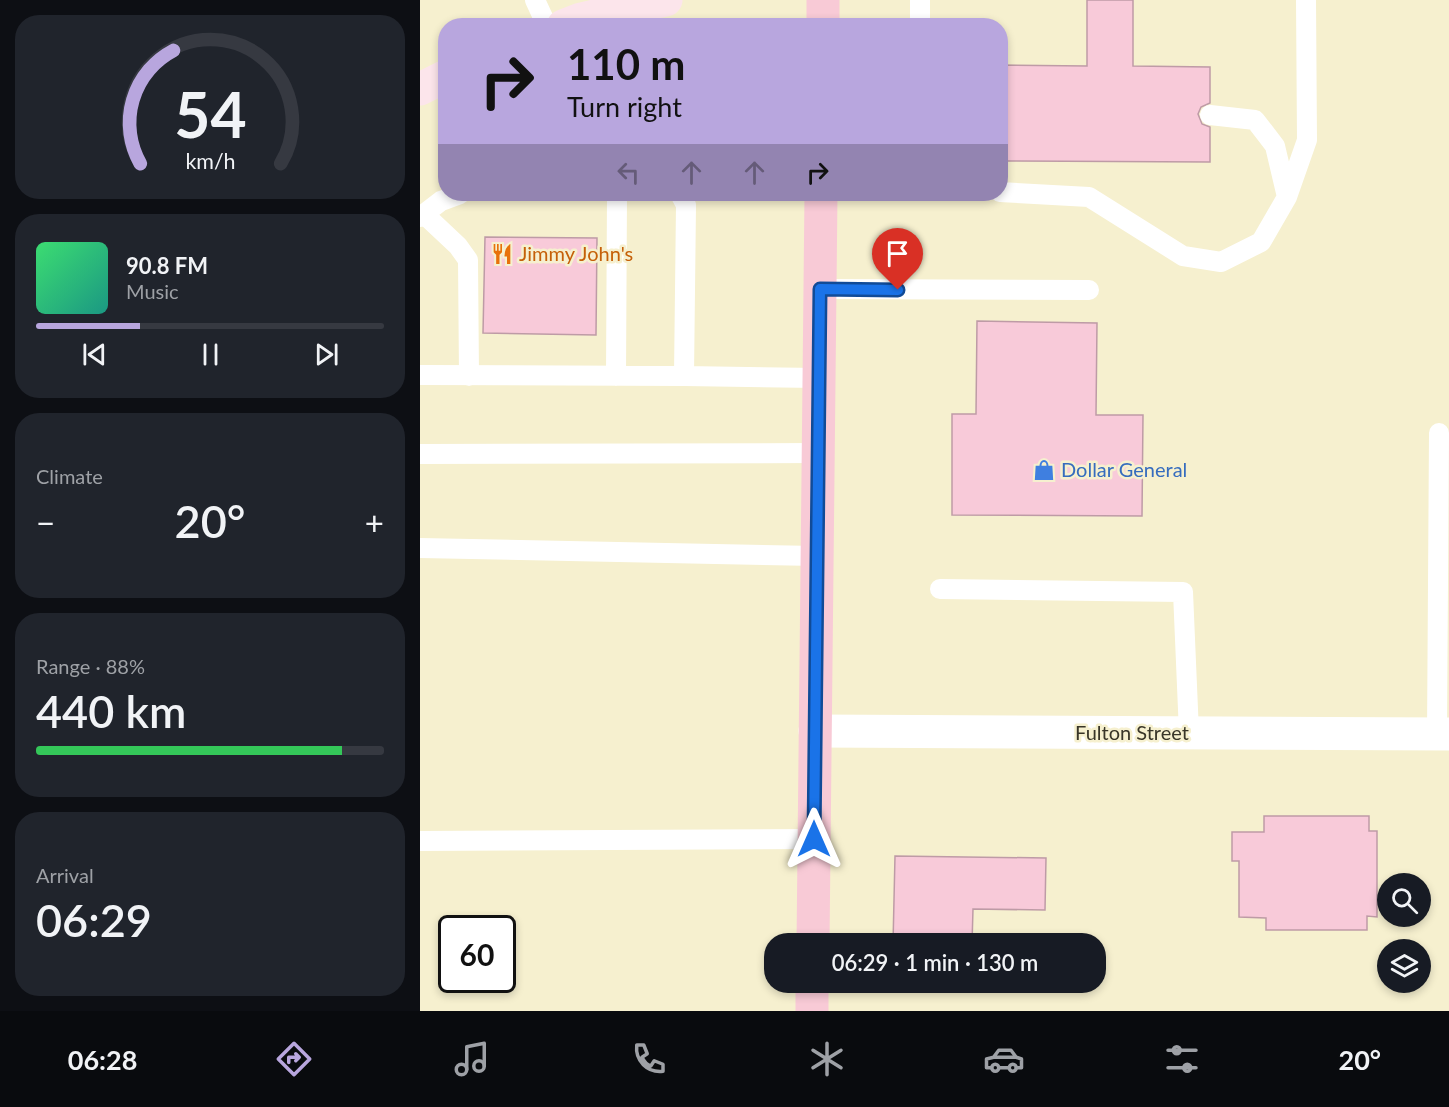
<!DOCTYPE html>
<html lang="en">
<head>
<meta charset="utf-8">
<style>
  body { margin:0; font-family:Lato,sans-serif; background:#20242c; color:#f1f3f6; height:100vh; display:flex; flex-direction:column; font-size:22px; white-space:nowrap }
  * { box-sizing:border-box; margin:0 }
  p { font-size:20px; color:#9ea1a6 }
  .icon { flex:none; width:33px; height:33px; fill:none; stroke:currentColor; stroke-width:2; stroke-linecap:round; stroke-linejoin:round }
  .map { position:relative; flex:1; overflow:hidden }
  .side { display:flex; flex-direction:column; gap:15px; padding:15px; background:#0d0f14; width:420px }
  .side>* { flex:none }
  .hud { position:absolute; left:18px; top:18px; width:570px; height:183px; border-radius:24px; box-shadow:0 3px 9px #0003; background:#b8a6de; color:#111; overflow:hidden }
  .buttons { position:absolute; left:957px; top:873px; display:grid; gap:12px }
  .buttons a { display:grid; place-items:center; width:54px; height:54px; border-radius:50%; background:#171b24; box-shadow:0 3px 9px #0003; font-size:30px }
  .speed { position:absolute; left:18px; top:915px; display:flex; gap:12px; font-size:30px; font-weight:700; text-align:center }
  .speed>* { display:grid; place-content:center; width:78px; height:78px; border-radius:50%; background:#171b24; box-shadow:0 3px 9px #0003; line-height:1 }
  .speed .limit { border:3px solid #111; border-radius:9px; background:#fff; color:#111 }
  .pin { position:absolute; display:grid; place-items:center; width:51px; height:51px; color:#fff; margin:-62px -26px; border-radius:50% 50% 50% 0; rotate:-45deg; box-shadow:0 0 6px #0007 }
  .pin .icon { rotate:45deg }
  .me { position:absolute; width:66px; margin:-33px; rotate:0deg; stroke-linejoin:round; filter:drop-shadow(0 0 4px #0008) }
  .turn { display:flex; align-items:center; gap:21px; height:126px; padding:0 30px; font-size:27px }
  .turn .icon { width:78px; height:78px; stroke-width:2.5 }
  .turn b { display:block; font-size:42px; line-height:51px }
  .lanes { display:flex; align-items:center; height:57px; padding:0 30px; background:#0003; justify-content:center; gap:30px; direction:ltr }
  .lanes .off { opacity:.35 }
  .big { font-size:45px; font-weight:600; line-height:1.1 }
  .side .tile { flex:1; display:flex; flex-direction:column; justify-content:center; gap:9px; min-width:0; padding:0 21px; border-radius:24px; background:#20242c }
  .side .dial { align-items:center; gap:0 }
  .dial svg { height:156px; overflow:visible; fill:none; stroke:#363941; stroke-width:7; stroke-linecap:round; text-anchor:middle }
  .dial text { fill:#f1f3f6; stroke:none }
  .song { display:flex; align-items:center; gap:18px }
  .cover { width:72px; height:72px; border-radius:9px; background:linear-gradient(135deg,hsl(140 70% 55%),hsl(170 70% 35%)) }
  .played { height:6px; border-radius:3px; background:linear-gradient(90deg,#b8a6de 30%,#363941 30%) }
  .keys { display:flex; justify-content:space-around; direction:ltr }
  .heat { display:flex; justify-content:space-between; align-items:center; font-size:33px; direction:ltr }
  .charge { height:9px; border-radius:4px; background:linear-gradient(90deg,#34c759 88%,#363941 0) }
  .trip { position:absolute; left:344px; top:933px; width:342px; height:60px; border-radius:24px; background:#171b24; box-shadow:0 3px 9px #0003; font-weight:600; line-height:60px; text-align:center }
  .dock { display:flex; height:96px; justify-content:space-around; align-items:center; background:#090b0e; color:#9ea1a6 }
  .dock .icon { width:42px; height:42px }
  .dock .current { color:#b8a6de }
  .dock b { font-size:27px; color:#f1f3f6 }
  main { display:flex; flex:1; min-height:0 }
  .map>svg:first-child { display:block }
  .building { fill:#f8cad9; stroke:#be9ba6; stroke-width:1.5 }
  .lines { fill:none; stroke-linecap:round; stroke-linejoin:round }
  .service { stroke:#fff; stroke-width:20 }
  .minor { stroke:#fff; stroke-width:33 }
  .secondary { stroke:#fce5eb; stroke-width:33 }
  .primary { stroke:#f8cad6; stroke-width:33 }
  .route-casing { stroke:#114b97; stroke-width:15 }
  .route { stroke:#1a73e8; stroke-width:10 }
  .labels { text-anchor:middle; stroke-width:5; stroke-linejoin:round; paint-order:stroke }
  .food-label { font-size:20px; fill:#c56008; stroke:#f6f0cf; text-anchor:start }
  .shop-label { font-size:20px; fill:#366cbe; stroke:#f6f0cf; text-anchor:start }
  .street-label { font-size:20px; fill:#383528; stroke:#f6f0cf }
</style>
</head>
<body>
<main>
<section class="side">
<div class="tile dial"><svg viewBox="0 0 100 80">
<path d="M14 69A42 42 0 1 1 86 69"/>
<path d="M14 69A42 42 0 0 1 31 11" stroke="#b8a6de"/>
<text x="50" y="56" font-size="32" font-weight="700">54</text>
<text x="50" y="72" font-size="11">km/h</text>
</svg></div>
<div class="tile">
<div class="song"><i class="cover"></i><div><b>90.8 FM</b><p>Music</p></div></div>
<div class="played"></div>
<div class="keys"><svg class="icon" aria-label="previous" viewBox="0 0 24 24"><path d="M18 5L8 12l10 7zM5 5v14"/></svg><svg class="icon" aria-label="pause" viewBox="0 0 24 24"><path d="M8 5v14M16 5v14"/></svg><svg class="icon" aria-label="next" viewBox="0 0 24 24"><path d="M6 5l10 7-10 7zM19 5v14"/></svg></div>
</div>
<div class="tile"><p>Climate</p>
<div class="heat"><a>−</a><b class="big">20°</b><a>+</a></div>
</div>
<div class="tile"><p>Range · 88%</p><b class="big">440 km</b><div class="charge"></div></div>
<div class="tile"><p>Arrival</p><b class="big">06:29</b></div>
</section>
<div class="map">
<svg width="1029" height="1011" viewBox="0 0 1029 1011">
  <rect width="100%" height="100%" fill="#f6f0cf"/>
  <!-- building -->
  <path class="building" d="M667,0H713V66L790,67V103L781,107L778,114L782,124L790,127V162L580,161V65L667,66Z
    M65,237L177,238L176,335L63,333Z
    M557,321L677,323L676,415H723L722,516L532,515V414H556Z
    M844,816H949V831H957V917L947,916V930H846V918L819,917V861H812V832H844Z
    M475,856L626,858L625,910L553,909L552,944H473Z"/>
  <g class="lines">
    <!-- service -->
    <path class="service" d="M115,0L127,26
      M500,26V0
      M580,192L669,197L763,256L801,262L841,242L867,197L855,146L835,120L790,115
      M260,194L266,205L264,376L399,378
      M867,197L887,140L886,0
      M4,214L38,246L48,260L49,376
      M0,217L21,201L40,194
      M400,289L669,290
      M0,375L264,376
      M196,376L197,194
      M0,454L398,453
      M0,548L397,556
      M520,589L763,592L769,733
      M1017,734L1019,433
      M0,841L394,839"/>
    <!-- minor -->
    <path class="minor" d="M395,731L1029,734"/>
    <!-- secondary -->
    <path class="secondary" d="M143,26L161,19L246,0
      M0,89L26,76"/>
    <!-- primary -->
    <path class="primary" d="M403,26V0
      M393,944L401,194
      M392,1011V982"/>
  </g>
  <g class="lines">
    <defs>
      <path id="route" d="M394,839L400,289L478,290"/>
    </defs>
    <!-- route casing -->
    <use href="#route" class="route-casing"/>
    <!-- route -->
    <use href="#route" class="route"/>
  </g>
  <!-- icons -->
  <defs>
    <symbol id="restaurant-bare" viewBox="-9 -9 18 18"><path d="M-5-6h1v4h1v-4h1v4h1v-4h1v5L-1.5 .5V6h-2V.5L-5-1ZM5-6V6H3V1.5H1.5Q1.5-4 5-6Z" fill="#e8710a" stroke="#f6f0cf" stroke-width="2.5" paint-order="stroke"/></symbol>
    <symbol id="shop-bare" viewBox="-9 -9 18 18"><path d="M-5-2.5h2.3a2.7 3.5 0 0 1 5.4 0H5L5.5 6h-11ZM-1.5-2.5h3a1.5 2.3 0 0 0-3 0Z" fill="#3f7fe0" stroke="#f6f0cf" stroke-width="2.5" paint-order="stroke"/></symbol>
  </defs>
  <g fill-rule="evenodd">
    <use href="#restaurant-bare" x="67" y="239" width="30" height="30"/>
    <use href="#shop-bare" x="609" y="455" width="30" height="30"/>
  </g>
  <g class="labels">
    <!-- food labels -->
    <g class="food-label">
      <text x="99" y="261">Jimmy John's</text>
    </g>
    <!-- shop labels -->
    <g class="shop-label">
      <text x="641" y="477">Dollar General</text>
    </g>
    <!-- street labels -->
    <g class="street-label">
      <text x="712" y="740">Fulton Street</text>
    </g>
  </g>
</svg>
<div class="buttons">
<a><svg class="icon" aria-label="search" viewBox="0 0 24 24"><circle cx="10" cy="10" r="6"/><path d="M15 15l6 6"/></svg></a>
<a><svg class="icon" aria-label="layers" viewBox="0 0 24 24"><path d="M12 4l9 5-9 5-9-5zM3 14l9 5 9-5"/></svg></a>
</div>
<div class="speed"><div class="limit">60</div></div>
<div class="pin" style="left:478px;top:290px;background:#d93025"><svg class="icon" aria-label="arrive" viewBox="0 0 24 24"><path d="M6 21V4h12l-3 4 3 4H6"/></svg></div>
<svg class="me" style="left:394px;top:839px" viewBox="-20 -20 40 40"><path d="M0-17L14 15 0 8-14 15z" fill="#1a73e8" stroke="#fff" stroke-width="4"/></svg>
<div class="trip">06:29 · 1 min · 130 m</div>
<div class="hud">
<div class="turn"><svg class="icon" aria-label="right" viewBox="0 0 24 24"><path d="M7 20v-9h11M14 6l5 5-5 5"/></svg><div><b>110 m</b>Turn right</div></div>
<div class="lanes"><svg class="icon off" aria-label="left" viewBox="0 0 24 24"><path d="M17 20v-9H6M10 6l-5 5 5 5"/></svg><svg class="icon off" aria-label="ahead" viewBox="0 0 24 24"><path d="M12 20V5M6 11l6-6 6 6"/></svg><svg class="icon off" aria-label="ahead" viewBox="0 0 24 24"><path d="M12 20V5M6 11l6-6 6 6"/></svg><svg class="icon" aria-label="right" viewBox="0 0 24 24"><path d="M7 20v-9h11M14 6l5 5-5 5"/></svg></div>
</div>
</div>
</main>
<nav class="dock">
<b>06:28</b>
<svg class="icon current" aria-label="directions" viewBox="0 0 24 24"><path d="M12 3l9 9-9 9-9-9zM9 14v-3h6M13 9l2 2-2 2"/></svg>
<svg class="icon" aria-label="music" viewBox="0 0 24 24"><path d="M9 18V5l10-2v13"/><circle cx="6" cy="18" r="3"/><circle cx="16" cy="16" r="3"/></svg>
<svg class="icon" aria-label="phone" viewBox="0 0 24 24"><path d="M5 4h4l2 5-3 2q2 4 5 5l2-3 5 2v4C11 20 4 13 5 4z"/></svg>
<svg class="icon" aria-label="climate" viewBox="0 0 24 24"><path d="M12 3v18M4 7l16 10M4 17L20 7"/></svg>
<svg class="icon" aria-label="car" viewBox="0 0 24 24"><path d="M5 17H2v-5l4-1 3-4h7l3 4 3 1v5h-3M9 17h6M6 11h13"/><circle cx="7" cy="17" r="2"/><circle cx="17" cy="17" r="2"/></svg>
<svg class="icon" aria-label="filters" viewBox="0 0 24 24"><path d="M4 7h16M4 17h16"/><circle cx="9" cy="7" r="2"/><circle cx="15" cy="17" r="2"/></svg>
<b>20°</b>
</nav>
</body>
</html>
